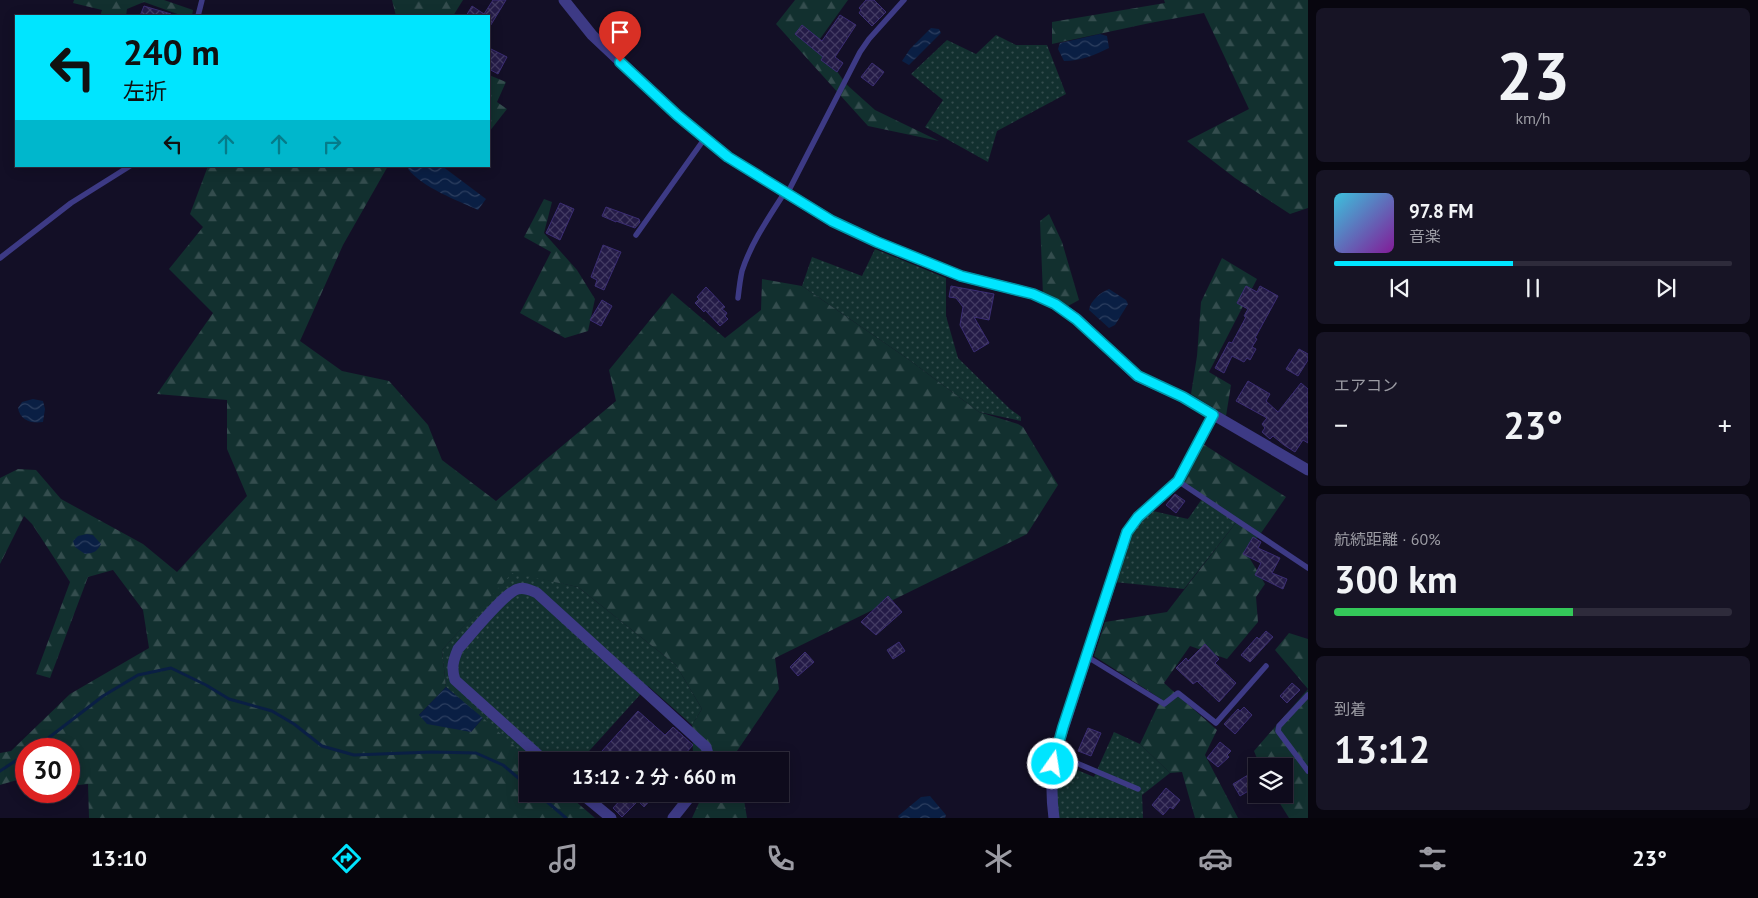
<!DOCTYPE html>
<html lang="ja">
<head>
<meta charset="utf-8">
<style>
  body { margin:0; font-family:"PT Sans","Noto Sans JP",sans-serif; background:#171425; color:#f1f3f6; height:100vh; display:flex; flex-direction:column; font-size:19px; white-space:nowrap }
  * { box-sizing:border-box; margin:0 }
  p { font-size:16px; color:#9b9ba3 }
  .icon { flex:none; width:28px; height:28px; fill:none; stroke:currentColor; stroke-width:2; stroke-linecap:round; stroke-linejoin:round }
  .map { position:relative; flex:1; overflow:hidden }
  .details { display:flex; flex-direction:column; gap:8px; padding:8px; background:#08060f; width:450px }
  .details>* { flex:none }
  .banner { position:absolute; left:15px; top:15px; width:475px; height:152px; border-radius:0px; box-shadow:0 2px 12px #0003,0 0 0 1px #2e2b3b; background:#00e5ff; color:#111; overflow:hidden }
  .tools { position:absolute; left:1248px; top:758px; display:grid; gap:10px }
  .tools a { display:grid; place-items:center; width:45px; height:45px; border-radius:0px; background:#0e0b1c; box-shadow:0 2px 12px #0003,0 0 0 1px #2e2b3b; font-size:25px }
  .speed { position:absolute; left:15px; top:738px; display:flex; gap:10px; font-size:25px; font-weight:700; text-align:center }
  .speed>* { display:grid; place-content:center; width:65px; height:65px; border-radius:50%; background:#0e0b1c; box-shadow:0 2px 12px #0003,0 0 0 1px #2e2b3b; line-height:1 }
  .speed .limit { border:8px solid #d22; background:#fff; color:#111 }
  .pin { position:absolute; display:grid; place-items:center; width:42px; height:42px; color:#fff; margin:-51px -21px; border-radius:50% 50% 50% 0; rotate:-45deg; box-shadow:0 0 5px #0007 }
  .pin .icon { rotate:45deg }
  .me { position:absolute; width:55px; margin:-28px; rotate:13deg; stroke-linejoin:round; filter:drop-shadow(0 0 4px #0008) }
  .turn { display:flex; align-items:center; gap:18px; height:105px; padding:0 25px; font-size:22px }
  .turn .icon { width:65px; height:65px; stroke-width:2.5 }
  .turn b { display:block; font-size:35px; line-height:42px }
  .lanes { display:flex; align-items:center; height:48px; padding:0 25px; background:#0003; justify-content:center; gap:25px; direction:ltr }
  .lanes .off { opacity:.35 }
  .big { font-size:38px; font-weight:600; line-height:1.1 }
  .details .card { flex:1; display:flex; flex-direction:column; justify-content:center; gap:8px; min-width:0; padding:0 18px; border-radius:8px; background:#171425 }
  .details .dial { align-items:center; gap:0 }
  .dial b { font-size:65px; line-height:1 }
  .song { display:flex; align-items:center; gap:15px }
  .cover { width:60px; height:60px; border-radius:8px; background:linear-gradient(135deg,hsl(190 70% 55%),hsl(290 70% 35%)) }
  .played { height:5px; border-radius:2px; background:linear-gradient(90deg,#00e5ff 45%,#2e2b3b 45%) }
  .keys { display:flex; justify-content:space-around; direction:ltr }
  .heat { display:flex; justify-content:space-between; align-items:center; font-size:28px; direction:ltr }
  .charge { height:8px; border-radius:4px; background:linear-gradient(90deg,#34c759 60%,#2e2b3b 0) }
  .trip { position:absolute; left:519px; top:752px; width:270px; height:50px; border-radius:0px; background:#0e0b1c; box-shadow:0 2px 12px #0003,0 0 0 1px #2e2b3b; font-weight:600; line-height:50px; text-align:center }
  .tab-bar { display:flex; height:80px; justify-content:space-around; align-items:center; background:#06040b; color:#9b9ba3 }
  .tab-bar .icon { width:35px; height:35px }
  .tab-bar .active { color:#00e5ff }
  .tab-bar b { font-size:22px; color:#f1f3f6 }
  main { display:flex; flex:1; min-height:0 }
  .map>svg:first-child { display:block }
  .grass { fill:url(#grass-dots) }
  .forest { fill:url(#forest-firs) }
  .water { fill:url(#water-waves) }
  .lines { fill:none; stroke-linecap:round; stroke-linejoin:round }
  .stream { stroke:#0a1f44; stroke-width:3 }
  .building { fill:url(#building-cross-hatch); stroke:#3b2d73 }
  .service { stroke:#3d3a85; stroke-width:5.5 }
  .minor { stroke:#3d3a85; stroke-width:11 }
  .route-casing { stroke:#0095a6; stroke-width:12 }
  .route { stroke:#00e5ff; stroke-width:9 }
</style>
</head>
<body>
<main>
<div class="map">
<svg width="1308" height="818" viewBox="0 0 1308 818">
  <defs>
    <pattern id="grass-dots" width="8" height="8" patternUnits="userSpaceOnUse" patternTransform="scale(1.25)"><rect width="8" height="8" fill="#12302f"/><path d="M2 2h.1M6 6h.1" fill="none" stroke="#344d4e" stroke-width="1.8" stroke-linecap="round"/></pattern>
    <pattern id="forest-firs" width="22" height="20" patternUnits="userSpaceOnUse" patternTransform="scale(1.25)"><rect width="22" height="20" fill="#12302f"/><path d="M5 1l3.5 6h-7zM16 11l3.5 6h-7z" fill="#344d4e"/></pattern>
    <pattern id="water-waves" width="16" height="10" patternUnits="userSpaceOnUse" patternTransform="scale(1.25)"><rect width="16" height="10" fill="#0a1f44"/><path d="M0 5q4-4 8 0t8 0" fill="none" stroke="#2d3f60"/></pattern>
    <pattern id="building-cross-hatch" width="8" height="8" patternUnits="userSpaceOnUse" patternTransform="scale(1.25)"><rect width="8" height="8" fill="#241b47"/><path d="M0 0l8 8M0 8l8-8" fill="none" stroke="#433b63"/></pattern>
  </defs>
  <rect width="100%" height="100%" fill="#130f26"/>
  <!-- grass -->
  <path class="grass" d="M996,35L1016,45H1047L1066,94L997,131L988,162L925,127L943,100L911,74L947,40L976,54Z
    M875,249L946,278V316L958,358L1010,409L1021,417V421L979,412L908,359L802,286L812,257L862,276Z
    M1204,496L1238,520L1184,589L1114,582L1130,533L1141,517L1153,511L1188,519Z
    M512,572L578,587L676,665L702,709L692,725L648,686L580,761H531L446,687L442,650Z
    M1114,732L1140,744L1170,773L1142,795L1143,818H1059L1055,794L1058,762L1094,777Z"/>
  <!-- forest -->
  <path class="forest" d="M74,0H164L193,10L192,16H183L144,2L127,9L126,16H100L102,10L73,3Z
    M392,0H463L453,16H396Z
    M795,0H848L817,43L846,84L875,110L939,141L868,126L776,24Z
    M1164,0H1308V208L1290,214L1235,178L1187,141L1249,109L1204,13L1150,23L1052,44V22L1165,3Z
    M489,75L506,82L497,102L507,109L489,132Z
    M208,166H388L343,245L300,341L342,371L389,381L428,425L442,460L496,501L616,401L609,370L672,293L725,338L761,310L762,279L802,286L908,359L979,412L1018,424L1023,427L1058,485L1027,534L775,658L779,689L737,751L738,761H695L693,755L692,725L702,709L676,665L578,587L512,573L442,650L446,687L419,715L471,732L483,718L531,761H528V794H567L595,818H89L88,784L69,786V749H26V780L24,778L0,785V753L11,751L70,694L149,648L143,610L113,570L88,577L50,678L36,674L70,582L32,524L24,516L0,564V478L18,469L36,470L61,499L143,544L177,572L247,496L227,449V400L157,394L213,313L169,269L203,227L190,214Z
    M544,199L552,202L544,233L577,270L595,299L588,331L565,338L520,313L551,252L524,237Z
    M1049,214L1062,242L1079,300L1068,306L1043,295L1040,221Z
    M1222,258L1257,279L1209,372L1231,385L1226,416L1191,394L1197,356L1201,302Z
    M1203,444L1286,497L1261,533L1246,552L1265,584L1256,597L1258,622L1227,659L1190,646L1164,683L1217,730L1205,755L1238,818H1195L1182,772L1170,773L1140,744L1161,699L1094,656L1105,622L1167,612L1238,520L1183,483Z
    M1289,633L1308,639V689L1275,650Z
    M1308,689V818H1289L1274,794H1284V766H1260L1254,751Z
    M703,794H743L747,818H692Z"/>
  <!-- water -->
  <path class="water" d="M931,28L939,29L941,33L909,65L902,61L910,49Z
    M1100,34L1107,36L1109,48C1095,55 1080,61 1064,61L1058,49L1060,43Z
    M409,166H442L486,199L478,210C457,200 423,188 408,169Z
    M1109,289L1126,300L1128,304L1115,325L1109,328L1089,310C1090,301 1101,292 1109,289Z
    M33,399L43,401L45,409L43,422C31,424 20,420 18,408L22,402Z
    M87,534L93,535L101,544C97,552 93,553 85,554L75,547L73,541L78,536Z
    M446,687L483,718L471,732L427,724L419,715Z
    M930,796L946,815L945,818H899L898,816L921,797Z"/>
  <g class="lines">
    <!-- stream -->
    <path class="stream" d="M34,749L103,696L138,675L171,668L206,685L229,699L272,711L294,724L322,746L354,755L432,752L476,753L503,765L528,786
      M0,771L26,754
      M538,794L566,818"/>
  </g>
  <!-- building -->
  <path class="building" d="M493,0H506L489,28V16H466L472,6L484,14Z
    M866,0H874L886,12L872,26L859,13L861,10L859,8Z
    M144,6L171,14V16H140Z
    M840,15L856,25L835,57L843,63L837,72L821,60L823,57L795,34L802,25L822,41Z
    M489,48L507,57L498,74L489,69Z
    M872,63L884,72L873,86L861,77Z
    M560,203L574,209L560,240L546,233Z
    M606,207L639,219L640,222L635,228L616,221V222L602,216Z
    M603,245L621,252L604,290L595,286L597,280L591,277Z
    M951,286L994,294L989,320L974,317L989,343L974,352L960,325L963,307L956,298L949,297Z
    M1246,286L1257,292L1260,286L1278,296L1255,338L1257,339L1252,347L1256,349L1250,360L1247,358L1244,362L1232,356L1224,373L1215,368L1229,342L1232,343L1246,317L1244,316L1248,309L1237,303Z
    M706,287L725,307L722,309L727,313L725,316L728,319L720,326L705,310L704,312L695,303L699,299L697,297Z
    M602,300L612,306L601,326L590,320Z
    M1299,349L1308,354V360L1298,376L1286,369Z
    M1248,381L1270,394L1266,401L1278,412L1301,383L1308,389V443L1303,440L1295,452L1284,445L1273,436L1270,439L1262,432L1265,428L1262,424L1267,418L1236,401Z
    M1175,494L1185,501L1176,513L1166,505Z
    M1253,537L1261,542L1258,548L1280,558L1272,573L1287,579L1283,589L1255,575L1261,563L1243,554Z
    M888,596L902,612L876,635L861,622Z
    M1266,631L1273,637L1250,662L1241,655L1257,637L1259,639Z
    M899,642L905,651L893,659L887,650Z
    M1205,644L1219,659L1215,663L1236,683L1219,702L1197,681L1193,684L1176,668L1186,658L1188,661Z
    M805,652L814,662L798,676L790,667Z
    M1292,683L1300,690L1287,703L1280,696Z
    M1244,707L1252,715L1235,734L1224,724L1238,709L1240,711Z
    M638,711L665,735L673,727L693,745L685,754L694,761H593Z
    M1088,728L1101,733L1091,756L1078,751Z
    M1220,742L1231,751L1227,755L1229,757L1218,767L1207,758Z
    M1248,775L1255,787L1240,796L1233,784Z
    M1166,788L1180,800L1173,809L1170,807L1163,815L1152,805Z
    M626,794H656L644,807L638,801L622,817L613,808Z"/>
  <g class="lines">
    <!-- service -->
    <path class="service" d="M198,16L202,0
      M787,194L860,52L869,39L904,0
      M636,235L705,138
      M0,258L71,203L130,166
      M738,298C739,289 740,280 742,271C751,243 769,217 785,192
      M1178,481L1308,568
      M1086,656L1164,704L1178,693L1216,723L1266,666
      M1308,695L1279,726L1278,731L1308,771
      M1055,754L1138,789"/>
    <!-- minor -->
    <path class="minor" d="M564,0L592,35L677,115L728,157L832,221L877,242L961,276L1033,294L1055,304L1077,319L1137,376L1183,397L1308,470
      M545,761L455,680C451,668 453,661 458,649C469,637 505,592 518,589C525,587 530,590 537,593L706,747L710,761
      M582,794L611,818
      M673,818L692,794
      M1054,818C1051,796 1051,776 1055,754L1127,532L1138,517L1178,481L1213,415"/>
  </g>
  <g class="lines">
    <defs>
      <path id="route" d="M620,62L677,115L728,157L832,221L877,242L961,276L1033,294L1055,304L1076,319L1138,376L1183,397L1213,415L1178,481L1138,517L1127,532L1063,727L1053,764"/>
    </defs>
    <!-- route casing -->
    <use href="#route" class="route-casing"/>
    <!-- route -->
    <use href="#route" class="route"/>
  </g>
</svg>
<div class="tools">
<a><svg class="icon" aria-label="layers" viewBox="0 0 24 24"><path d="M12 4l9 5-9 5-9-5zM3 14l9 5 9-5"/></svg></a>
</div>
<div class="speed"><div class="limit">30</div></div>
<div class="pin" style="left:620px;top:62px;background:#d93025"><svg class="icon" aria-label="arrive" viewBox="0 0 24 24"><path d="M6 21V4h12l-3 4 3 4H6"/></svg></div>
<svg class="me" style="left:1053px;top:764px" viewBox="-20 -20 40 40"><circle r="17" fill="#00e5ff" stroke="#fff" stroke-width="3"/><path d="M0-11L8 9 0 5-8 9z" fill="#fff"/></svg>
<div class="trip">13:12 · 2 分 · 660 m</div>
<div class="banner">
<div class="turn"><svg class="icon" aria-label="left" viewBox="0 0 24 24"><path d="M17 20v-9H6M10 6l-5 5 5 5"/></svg><div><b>240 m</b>左折</div></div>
<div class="lanes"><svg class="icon" aria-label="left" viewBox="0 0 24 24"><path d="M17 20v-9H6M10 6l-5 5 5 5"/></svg><svg class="icon off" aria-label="ahead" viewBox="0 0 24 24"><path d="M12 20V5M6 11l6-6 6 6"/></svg><svg class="icon off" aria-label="ahead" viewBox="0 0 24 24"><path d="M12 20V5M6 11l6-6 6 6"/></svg><svg class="icon off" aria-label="right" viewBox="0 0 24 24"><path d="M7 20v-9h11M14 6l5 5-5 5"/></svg></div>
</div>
</div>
<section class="details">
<div class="card dial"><b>23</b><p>km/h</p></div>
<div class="card">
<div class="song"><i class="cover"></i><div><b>97.8 FM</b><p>音楽</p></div></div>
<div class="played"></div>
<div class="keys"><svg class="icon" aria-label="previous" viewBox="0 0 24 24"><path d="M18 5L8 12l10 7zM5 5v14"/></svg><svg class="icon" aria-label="pause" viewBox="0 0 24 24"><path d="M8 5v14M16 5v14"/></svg><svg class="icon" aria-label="next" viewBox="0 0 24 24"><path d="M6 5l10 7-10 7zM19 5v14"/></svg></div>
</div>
<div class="card"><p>エアコン</p>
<div class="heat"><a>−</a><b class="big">23°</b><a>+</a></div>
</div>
<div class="card"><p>航続距離 · 60%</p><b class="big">300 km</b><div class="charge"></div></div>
<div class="card"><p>到着</p><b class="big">13:12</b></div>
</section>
</main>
<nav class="tab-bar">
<b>13:10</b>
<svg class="icon active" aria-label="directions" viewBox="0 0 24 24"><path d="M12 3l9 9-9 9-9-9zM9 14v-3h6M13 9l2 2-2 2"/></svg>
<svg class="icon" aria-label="music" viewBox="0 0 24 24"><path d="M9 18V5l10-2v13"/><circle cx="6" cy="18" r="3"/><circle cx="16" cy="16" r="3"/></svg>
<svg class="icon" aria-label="phone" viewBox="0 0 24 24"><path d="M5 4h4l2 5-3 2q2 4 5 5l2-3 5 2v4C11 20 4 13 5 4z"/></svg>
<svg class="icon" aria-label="climate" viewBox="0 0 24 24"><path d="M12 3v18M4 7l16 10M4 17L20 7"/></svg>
<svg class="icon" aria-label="car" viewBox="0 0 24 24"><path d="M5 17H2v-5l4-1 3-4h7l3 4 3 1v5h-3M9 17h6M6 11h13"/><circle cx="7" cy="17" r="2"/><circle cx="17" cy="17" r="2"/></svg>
<svg class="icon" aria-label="filters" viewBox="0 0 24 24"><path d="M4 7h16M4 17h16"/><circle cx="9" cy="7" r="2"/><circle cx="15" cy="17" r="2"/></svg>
<b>23°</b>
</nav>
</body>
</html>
